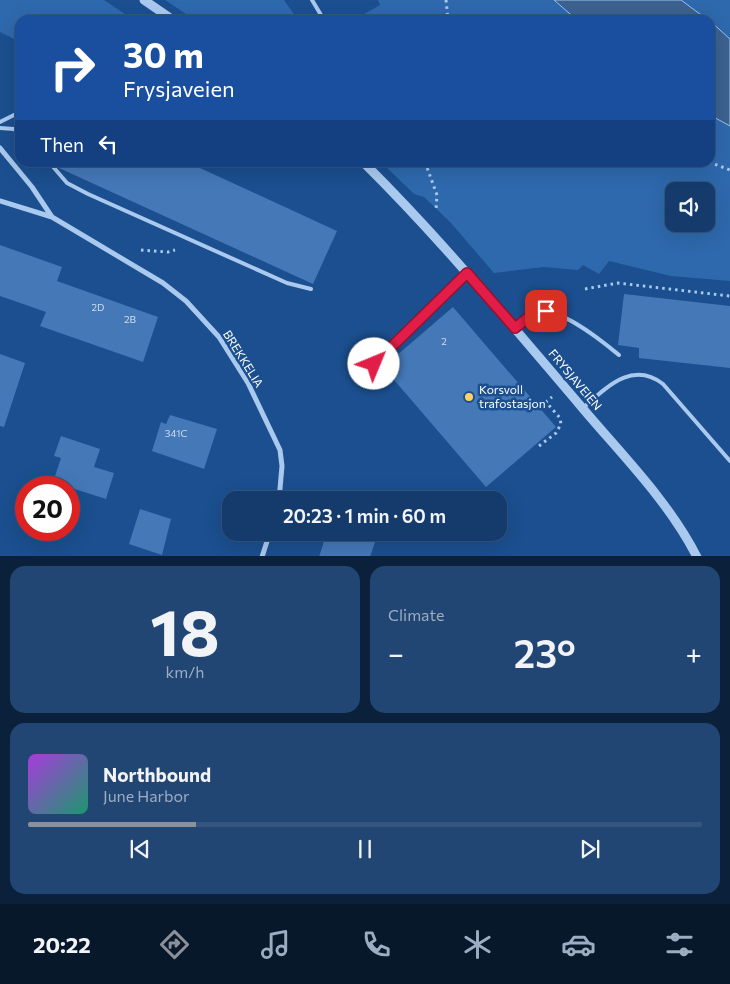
<!DOCTYPE html>
<html lang="en">
<head>
<meta charset="utf-8">
<style>
  body { margin:0; font-family:Commissioner,sans-serif; background:#214673; color:#f1f3f6; height:100vh; display:flex; flex-direction:column; font-size:19px; white-space:nowrap }
  * { box-sizing:border-box; margin:0 }
  p { font-size:16px; color:#9dadc1 }
  .icon { flex:none; width:28px; height:28px; fill:none; stroke:currentColor; stroke-width:2; stroke-linecap:round; stroke-linejoin:round }
  .map { position:relative; height:556px; overflow:hidden }
  .side { display:flex; flex-direction:column; gap:10px; padding:10px; background:#0b203b; flex:1 }
  .side>* { flex:none }
  .top-card { position:absolute; left:15px; top:15px; width:700px; height:152px; border-radius:15px; box-shadow:0 5px 20px #0002,0 0 0 1px #33557e; background:#1a4fa0; color:#fff; overflow:hidden }
  .tools { position:absolute; left:665px; top:182px; display:grid; gap:10px }
  .tools a { display:grid; place-items:center; width:50px; height:50px; border-radius:10px; background:#143b6b; box-shadow:0 5px 20px #0002,0 0 0 1px #33557e; font-size:25px }
  .speed { position:absolute; left:15px; top:476px; display:flex; gap:10px; font-size:25px; font-weight:700; text-align:center }
  .speed>* { display:grid; place-content:center; width:65px; height:65px; border-radius:50%; background:#143b6b; box-shadow:0 5px 20px #0002,0 0 0 1px #33557e; line-height:1 }
  .speed .limit { border:8px solid #d22; background:#fff; color:#111 }
  .pin { position:absolute; display:grid; place-items:center; width:42px; height:42px; color:#fff; margin:-21px; border-radius:10px; box-shadow:0 2px 8px #0006 }
  .me { position:absolute; width:55px; margin:-28px; rotate:45deg; stroke-linejoin:round; filter:drop-shadow(0 0 4px #0008) }
  .turn { display:flex; align-items:center; gap:18px; height:105px; padding:0 25px; font-size:22px }
  .turn .icon { width:65px; height:65px; stroke-width:2.5 }
  .turn b { display:block; font-size:35px; line-height:42px }
  .then { display:flex; align-items:center; height:48px; padding:0 25px; background:#0003; gap:10px; font-size:19px }
  .big { font-size:38px; font-weight:600; line-height:1.1 }
  .side .card { flex:1; display:flex; flex-direction:column; justify-content:center; gap:8px; min-width:0; padding:0 18px; border-radius:15px; background:#214673 }
  .side .dial { align-items:center; gap:0 }
  .dial b { font-size:65px; line-height:1 }
  .song { display:flex; align-items:center; gap:15px }
  .cover { width:60px; height:60px; border-radius:8px; background:linear-gradient(135deg,hsl(280 70% 55%),hsl(160 70% 35%)) }
  .played { height:5px; border-radius:2px; background:linear-gradient(90deg,#8c9099 25%,#33557e 25%) }
  .keys { display:flex; justify-content:space-around; direction:ltr }
  .heat { display:flex; justify-content:space-between; align-items:center; font-size:28px; direction:ltr }
  .side .tiles { flex:1; display:grid; gap:10px; grid-template-columns:1fr 1fr }
  .card:last-child { grid-column:span 2 }
  .trip { position:absolute; left:222px; top:491px; width:285px; height:50px; border-radius:15px; background:#143b6b; box-shadow:0 5px 20px #0002,0 0 0 1px #33557e; font-weight:600; line-height:50px; text-align:center }
  .dock { display:flex; height:80px; justify-content:space-around; align-items:center; background:#08182b; color:#9dadc1 }
  .dock .icon { width:35px; height:35px }
  .dock .on { color:#8c9099 }
  .dock b { font-size:22px; color:#f1f3f6 }
  .map>svg:first-child { display:block }
  .green { fill:#2e69ad; fill-rule:evenodd }
  .water { fill:#3c6290; stroke:#9cc4f0 }
  .building { fill:#4478b7 }
  .lines { fill:none; stroke-linecap:round; stroke-linejoin:round }
  .path { stroke:#a9c9ee; stroke-width:3; stroke-dasharray:2.5 4; stroke-linecap:butt }
  .service { stroke:#a9c9ee; stroke-width:4 }
  .minor { stroke:#a9c9ee; stroke-width:5 }
  .tertiary { stroke:#a9c9ee; stroke-width:9 }
  .route-casing { stroke:#92132f; stroke-width:12 }
  .route { stroke:#e11d48; stroke-width:9 }
  .poi-dot { fill:#ffd166; stroke:#1b4f8f; stroke-width:2 }
  .labels { text-anchor:middle; stroke-width:5; stroke-linejoin:round; paint-order:stroke }
  .number-label { font-size:10px; fill:#d0dded }
  .street-label { font-size:12px; fill:#fff; stroke:#1b4f8f }
  .poi-label { font-size:12px; fill:#fff; stroke:#1b4f8f; text-anchor:start }
</style>
</head>
<body>
<div class="map">
<svg width="730" height="557" viewBox="0 0 730 557">
  <rect width="100%" height="100%" fill="#1b4f8f"/>
  <!-- green -->
  <path class="green" d="M0,0H104L134,20H20V42L0,32Z
    M165,0H284L298,20H195Z
    M378,0H730V281L671,276L609,261L599,274L583,265L578,270L544,267L494,273L451,223L424,197L414,194L382,163L710,162V20H360L359,17L380,5ZM674,191H706V224H674Z"/>
  <!-- water -->
  <path class="water" d="M554,0H681L708,20H577Z
    M710,21L730,39V126L710,115Z"/>
  <!-- building -->
  <path class="building" d="M54,162H187L337,231L313,284L59,168Z
    M0,245L62,267L57,281L158,317L143,362L40,326L46,312L0,296Z
    M624,294L730,306V368L639,358V348L618,345Z
    M453,307L556,427L486,487L383,367Z
    M0,354L25,363L4,427L0,426Z
    M170,415L217,429L204,469L152,451L161,422L166,424Z
    M61,436L100,449L94,467L114,473L106,499L53,482L61,458L54,456Z
    M140,509L171,519L162,555L129,544Z
    M327,532H357L376,539L370,557H319Z"/>
  <g class="lines">
    <!-- path -->
    <path class="path" d="M446,0L448,20
      M425,162L437,195L436,210
      M709,162L730,170
      M141,250L168,252L175,250
      M585,289L618,283L730,296
      M539,446L556,433L561,424L560,418L546,402L552,397"/>
    <!-- service -->
    <path class="service" d="M312,0L324,20
      M0,122L20,112
      M0,128L14,129L20,133
      M49,162L67,183L88,194L287,283L311,289
      M515,328C521,324 527,317 534,314C555,302 602,341 619,355
      M374,364L466,274
      M583,408C606,388 632,360 663,384L730,461"/>
    <!-- minor -->
    <path class="minor" d="M0,148L32,187L52,217L0,201
      M52,217L163,283L186,301L219,337L248,383L280,450L282,466L279,500
      M262,557L270,532"/>
    <!-- tertiary -->
    <path class="tertiary" d="M144,0L173,20
      M363,162C440,238 509,322 579,404C620,453 668,500 697,557"/>
  </g>
  <g class="lines">
    <defs>
      <path id="route" d="M374,364L467,273L515,328L534,313L546,311"/>
    </defs>
    <!-- route casing -->
    <use href="#route" class="route-casing"/>
    <!-- route -->
    <use href="#route" class="route"/>
  </g>
  <!-- markers -->
  <circle class="poi-dot" cx="469" cy="397" r="5"/>
  <g class="labels">
    <!-- number labels -->
    <g class="number-label">
      <text x="98" y="311">2D</text>
      <text x="130" y="323">2B</text>
      <text x="444" y="345">2</text>
      <text x="176" y="437">341C</text>
    </g>
    <!-- street labels -->
    <g class="street-label">
      <text transform="translate(243 359) rotate(58)" y="4">BREKKELIA</text>
      <text transform="translate(575 380) rotate(50)" y="4">FRYSJAVEIEN</text>
    </g>
    <!-- poi labels -->
    <g class="poi-label">
      <text x="479" y="394">Korsvoll<tspan x="479" dy="14">trafostasjon</tspan></text>
    </g>
  </g>
</svg>
<div class="tools">
<a><svg class="icon" aria-label="sound" viewBox="0 0 24 24"><path d="M4 9h4l5-4v14l-5-4H4zM17 9q2 3 0 6"/></svg></a>
</div>
<div class="speed"><div class="limit">20</div></div>
<div class="pin" style="left:546px;top:311px;background:#d93025"><svg class="icon" aria-label="arrive" viewBox="0 0 24 24"><path d="M6 21V4h12l-3 4 3 4H6"/></svg></div>
<svg class="me" style="left:374px;top:364px" viewBox="-20 -20 40 40"><circle r="19" fill="#fff"/><path d="M0-13L10 11 0 6-10 11z" fill="#e11d48"/></svg>
<div class="trip">20:23 · 1 min · 60 m</div>
<div class="top-card">
<div class="turn"><svg class="icon" aria-label="right" viewBox="0 0 24 24"><path d="M7 20v-9h11M14 6l5 5-5 5"/></svg><div><b>30 m</b>Frysjaveien</div></div>
<div class="then">Then<svg class="icon" aria-label="left" viewBox="0 0 24 24"><path d="M17 20v-9H6M10 6l-5 5 5 5"/></svg></div>
</div>
</div>
<section class="side">
<div class="tiles">
<div class="card dial"><b>18</b><p>km/h</p></div>
<div class="card"><p>Climate</p>
<div class="heat"><a>−</a><b class="big">23°</b><a>+</a></div>
</div>
<div class="card">
<div class="song"><i class="cover"></i><div><b>Northbound</b><p>June Harbor</p></div></div>
<div class="played"></div>
<div class="keys"><svg class="icon" aria-label="previous" viewBox="0 0 24 24"><path d="M18 5L8 12l10 7zM5 5v14"/></svg><svg class="icon" aria-label="pause" viewBox="0 0 24 24"><path d="M8 5v14M16 5v14"/></svg><svg class="icon" aria-label="next" viewBox="0 0 24 24"><path d="M6 5l10 7-10 7zM19 5v14"/></svg></div>
</div>
</div>
</section>
<nav class="dock">
<b>20:22</b>
<svg class="icon on" aria-label="directions" viewBox="0 0 24 24"><path d="M12 3l9 9-9 9-9-9zM9 14v-3h6M13 9l2 2-2 2"/></svg>
<svg class="icon" aria-label="music" viewBox="0 0 24 24"><path d="M9 18V5l10-2v13"/><circle cx="6" cy="18" r="3"/><circle cx="16" cy="16" r="3"/></svg>
<svg class="icon" aria-label="phone" viewBox="0 0 24 24"><path d="M5 4h4l2 5-3 2q2 4 5 5l2-3 5 2v4C11 20 4 13 5 4z"/></svg>
<svg class="icon" aria-label="climate" viewBox="0 0 24 24"><path d="M12 3v18M4 7l16 10M4 17L20 7"/></svg>
<svg class="icon" aria-label="car" viewBox="0 0 24 24"><path d="M5 17H2v-5l4-1 3-4h7l3 4 3 1v5h-3M9 17h6M6 11h13"/><circle cx="7" cy="17" r="2"/><circle cx="17" cy="17" r="2"/></svg>
<svg class="icon" aria-label="filters" viewBox="0 0 24 24"><path d="M4 7h16M4 17h16"/><circle cx="9" cy="7" r="2"/><circle cx="15" cy="17" r="2"/></svg>
</nav>
</body>
</html>
